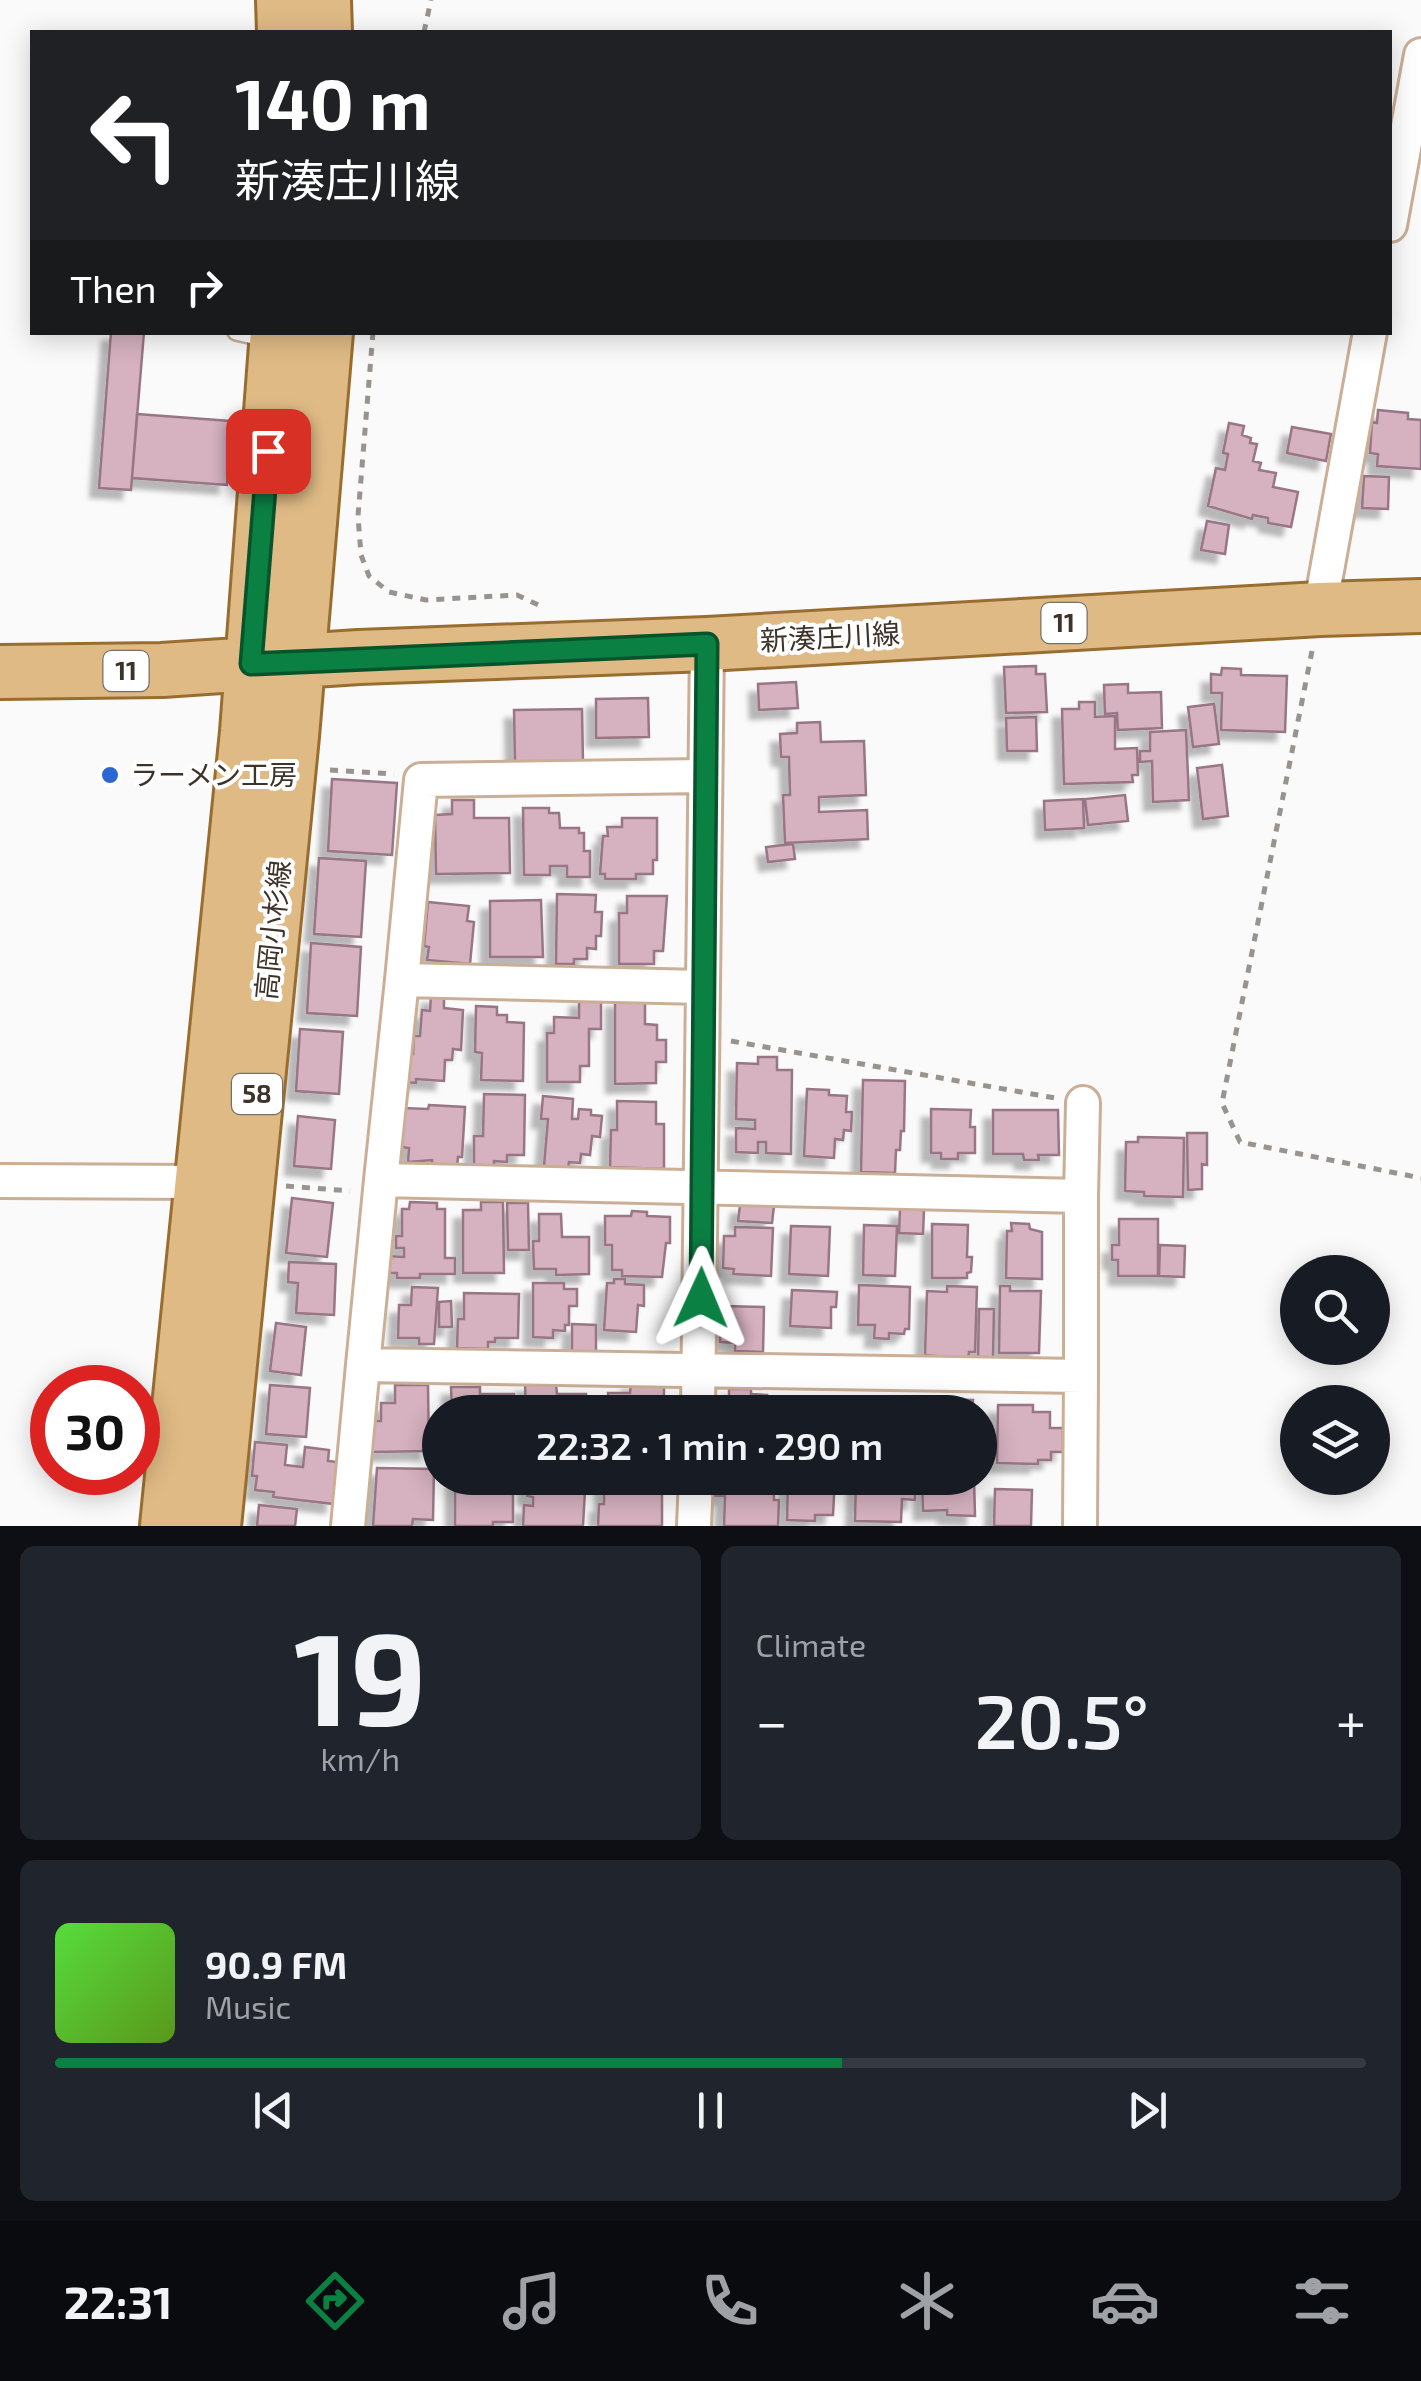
<!DOCTYPE html>
<html lang="en">
<head>
<meta charset="utf-8">
<style>
  body { margin:0; font-family:"Exo 2","Noto Sans JP",sans-serif; background:#20242c; color:#f1f3f6; height:100vh; display:flex; flex-direction:column; font-size:38px; white-space:nowrap }
  * { box-sizing:border-box; margin:0 }
  p { font-size:32px; color:#9ea1a6 }
  .icon { flex:none; width:55px; height:55px; fill:none; stroke:currentColor; stroke-width:2; stroke-linecap:round; stroke-linejoin:round }
  .map { position:relative; height:1526px; overflow:hidden }
  .drawer { display:flex; flex-direction:column; gap:20px; padding:20px; background:#0d0f14; flex:1 }
  .drawer>* { flex:none }
  .top-card { position:absolute; left:30px; top:30px; width:1362px; height:305px; border-radius:0px; box-shadow:0 5px 25px #0003; background:#202124; color:#fff; overflow:hidden }
  .fabs { position:absolute; left:1280px; top:1255px; display:grid; gap:20px }
  .fabs a { display:grid; place-items:center; width:110px; height:110px; border-radius:50%; background:#171b24; box-shadow:0 5px 25px #0003; font-size:50px }
  .speed { position:absolute; left:30px; top:1365px; display:flex; gap:20px; font-size:50px; font-weight:700; text-align:center }
  .speed>* { display:grid; place-content:center; width:130px; height:130px; border-radius:50%; background:#171b24; box-shadow:0 5px 25px #0003; line-height:1 }
  .speed .limit { border:15px solid #d22; background:#fff; color:#111 }
  .pin { position:absolute; display:grid; place-items:center; width:85px; height:85px; color:#fff; margin:-42px; border-radius:20px; box-shadow:0 5px 15px #0006 }
  .me { position:absolute; width:110px; margin:-55px; rotate:1deg; stroke-linejoin:round; filter:drop-shadow(0 0 8px #0008) }
  .turn { display:flex; align-items:center; gap:35px; height:210px; padding:0 40px; font-size:45px }
  .turn .icon { width:130px; height:130px; stroke-width:2.5 }
  .turn b { display:block; font-size:70px; line-height:85px }
  .then { display:flex; align-items:center; height:95px; padding:0 40px; background:#0003; gap:20px; font-size:38px }
  .big { font-size:75px; font-weight:600; line-height:1.1 }
  .drawer .tile { flex:1; display:flex; flex-direction:column; justify-content:center; gap:15px; min-width:0; padding:0 35px; border-radius:15px; background:#20242c }
  .drawer .dial { align-items:center; gap:0 }
  .dial b { font-size:130px; line-height:1 }
  .song { display:flex; align-items:center; gap:30px }
  .cover { width:120px; height:120px; border-radius:15px; background:linear-gradient(135deg,hsl(110 70% 55%),hsl(90 70% 35%)) }
  .played { height:10px; border-radius:5px; background:linear-gradient(90deg,#0b8043 60%,#363941 60%) }
  .keys { display:flex; justify-content:space-around; direction:ltr }
  .heat { display:flex; justify-content:space-between; align-items:center; font-size:55px; direction:ltr }
  .drawer .tiles { flex:1; display:grid; gap:20px; grid-template-columns:1fr 1fr }
  .tile:last-child { grid-column:span 2 }
  .trip { position:absolute; left:422px; top:1395px; width:575px; height:100px; border-radius:50px; background:#171b24; box-shadow:0 5px 25px #0003; font-weight:600; line-height:100px; text-align:center }
  .tabs { display:flex; height:160px; justify-content:space-around; align-items:center; background:#090b0e; color:#9ea1a6 }
  .tabs .icon { width:70px; height:70px }
  .tabs .active { color:#0b8043 }
  .tabs b { font-size:45px; color:#f1f3f6 }
  .map>svg:first-child { display:block }
  .building { fill:#d6b1c0; stroke:#987685; stroke-width:2.5; filter:url(#shadow) }
  .lines { fill:none; stroke-linecap:round; stroke-linejoin:round }
  .lane-casing { stroke:#caaf96; stroke-width:20 }
  .street-casing { stroke:#caaf96; stroke-width:38 }
  .primary-casing { stroke:#996d30; stroke-width:58 }
  .path { stroke:#99938d; stroke-width:5; stroke-dasharray:8 8; stroke-linecap:butt }
  .lane { stroke:#fff; stroke-width:15 }
  .street { stroke:#fff; stroke-width:32 }
  .primary { stroke:#dfba85; stroke-width:52 }
  .route-casing { stroke:#07532c; stroke-width:25 }
  .route { stroke:#0b8043; stroke-width:18 }
  .poi-dot { fill:#2a67d4; stroke:#fff; stroke-width:4 }
  .labels { text-anchor:middle; stroke-width:8; stroke-linejoin:round; paint-order:stroke }
  .shield { fill:#fff; stroke:#787068; stroke-width:2.5 }
  .shield-label { font-size:25px; font-weight:bold; fill:#3e3328 }
  .street-label { font-size:28px; fill:#3e3328; stroke:#fff }
  .poi-label { font-size:28px; fill:#3e3328; stroke:#fff; text-anchor:start }
</style>
</head>
<body>
<div class="map">
<svg width="1421" height="1526" viewBox="0 0 1421 1526">
  <defs>
    <filter id="shadow"><feDropShadow dx="-9" dy="9" stdDeviation="2.5" flood-color="#0004"/></filter>
  </defs>
  <rect width="100%" height="100%" fill="#fafafa"/>
  <!-- building -->
  <path class="building" d="M111,332H144L131,490L99,488Z
    M1378,410L1408,413V419L1421,420V469L1377,466L1378,454L1370,453L1372,422L1377,423Z
    M137,414L230,421L227,485L132,478Z
    M1229,423L1244,426L1242,435L1251,438L1250,443L1257,444L1253,461L1261,463L1259,470L1276,473L1273,487L1298,492L1291,527L1268,523V518L1253,515L1252,519L1208,506L1216,468L1225,470L1228,454L1223,453Z
    M1292,427L1331,434L1326,461L1287,453Z
    M1364,476L1389,477L1388,509L1362,508Z
    M1207,521L1229,525L1225,554L1201,550Z
    M1036,666V674H1045L1047,712L1006,713L1004,667Z
    M1222,668L1241,669V675L1287,676L1285,732L1221,730L1222,693H1211V674L1221,675Z
    M796,682L798,708L759,710L758,684Z
    M1128,684V693L1161,692L1162,728L1118,730L1117,713L1105,714L1104,685Z
    M648,698L649,737L596,738V699Z
    M1079,702H1095V717L1115,716V749L1137,748L1138,775H1132L1133,782L1064,784L1062,709H1079Z
    M1214,704L1219,744L1193,747L1188,707Z
    M582,709L583,762H515L514,710Z
    M1036,717L1037,751H1007L1006,718Z
    M820,722L821,742L864,741L866,795L819,797V812L867,810L868,839L785,843L783,795H790L789,757H781L780,734L797,733V723Z
    M1186,730L1189,800L1153,802L1152,761L1140,762V751H1150V732Z
    M1222,765L1228,816L1203,819L1197,768Z
    M332,779L397,783L392,855L328,851Z
    M1125,795L1128,821L1088,825L1085,799Z
    M1083,799L1084,828L1045,830L1044,801Z
    M452,800H474V818H509L510,873L436,874L435,815L452,814Z
    M523,808H549V813H559L560,828H579V833H584V851H590V877H567V866H550V875H524Z
    M622,818H657V860H653V874H636V879H605V874H600L603,836H608L607,827H622Z
    M793,844L795,859L768,862L766,847Z
    M319,858L366,861L361,937L314,934Z
    M557,894L596,895L595,912H602L601,936H596V949L587,948V959H574V964H556Z
    M627,896H667L663,951H654V964H619V913H627Z
    M541,900L543,957H490V901Z
    M428,902L469,906L467,921L474,922L470,964L427,960L429,947L424,946Z
    M311,943L361,947L357,1016L307,1013Z
    M431,995L444,996V1008L463,1010L461,1050L453,1049L452,1060H445L444,1081L416,1079V1083L405,1082L407,1054H413L414,1036H420L422,1010L430,1011Z
    M579,998H601V1029H589V1066H580V1082H547V1033H554V1017L579,1018Z
    M615,999H645V1024L657,1025V1040H666V1062H656V1083L615,1084Z
    M476,1006L497,1007V1015H507V1022L524,1023L523,1081L481,1080L482,1053L475,1052Z
    M300,1029L343,1032L339,1094L296,1091Z
    M758,1057H777V1070H792L791,1154L766,1153V1142H758V1153L736,1152V1128L755,1129V1120L736,1119L737,1063L758,1064Z
    M863,1080L905,1081L904,1131H901L900,1150H896L895,1173L861,1172Z
    M807,1089L829,1090V1095L847,1096L846,1112H852L851,1131L844,1130L843,1140L835,1139L834,1158L804,1156Z
    M484,1094L525,1095L524,1155H507V1162L494,1161V1166L474,1165V1136H483Z
    M543,1096L573,1099L572,1119H578L579,1109L591,1110V1115L602,1116L600,1137L592,1136L590,1155L581,1154L580,1163L569,1162L568,1168L544,1166L548,1119H541Z
    M617,1101L656,1102V1124H664V1169L610,1167L611,1130H617Z
    M429,1105L465,1107L462,1157H458L457,1167L432,1165V1160L408,1162L409,1148L401,1147L403,1108L428,1109Z
    M931,1109L971,1110L970,1127H975V1153H958V1159H941V1153H931Z
    M993,1110H1058L1059,1155H1038L1039,1160H1024L1023,1154H993Z
    M298,1116L335,1120L331,1169L294,1166Z
    M1187,1133H1207V1165L1202,1164V1189L1188,1190Z
    M1138,1137L1184,1138L1183,1197L1144,1196V1192L1125,1191L1126,1142H1138Z
    M292,1198L333,1203L327,1257L286,1253Z
    M410,1202L437,1203V1209H445V1258H455V1274H420V1278H397V1273H388V1256L404,1257V1248H396V1236H402V1209H409Z
    M481,1202H503L504,1273H463V1210H481Z
    M507,1203H528L529,1250H508Z
    M740,1205L774,1206L772,1223L738,1221Z
    M900,1209L924,1210L923,1234L899,1233Z
    M632,1211L647,1212V1216L670,1217V1243H666L662,1277L622,1276V1270H612V1245H605V1216H631Z
    M539,1214H561L562,1237H589V1274L556,1275V1269H534L533,1241H539Z
    M1119,1219H1158V1276H1118V1260H1112V1245H1119Z
    M1011,1223L1029,1224L1030,1229L1042,1232V1279L1006,1278L1007,1231H1012Z
    M932,1224L968,1225L967,1257H972L971,1272L967,1273V1278H932Z
    M864,1225L897,1226L895,1276L863,1275Z
    M791,1226L830,1227L828,1276L789,1274Z
    M735,1227L773,1228L771,1276L733,1274L734,1269L723,1268L724,1236H735Z
    M1160,1245L1185,1246L1184,1277L1159,1276Z
    M289,1262L336,1264L334,1315L296,1313L298,1283L288,1282Z
    M614,1279H625V1284L644,1285V1306L638,1305L636,1332L604,1330L607,1283H614Z
    M533,1283H564V1289H577V1306H569V1325H565V1331L553,1330V1338L533,1337Z
    M859,1285L910,1287L909,1329H905L904,1334L889,1333V1339L874,1338L875,1325H858Z
    M947,1286L977,1287L975,1352H969L968,1359L925,1355L927,1291L947,1292Z
    M1000,1286H1010V1291H1041L1039,1353H999Z
    M412,1287L438,1288L434,1344H419V1338H398L399,1305H411Z
    M792,1290L837,1292L836,1307H831V1328L790,1326Z
    M464,1293L519,1294L518,1338H495V1342H488V1349L457,1348L458,1319H464Z
    M451,1301L452,1327H439V1302Z
    M721,1306L764,1307L763,1352L735,1351V1343L720,1342Z
    M979,1309H994L993,1359H978Z
    M276,1323L306,1327L301,1375L270,1371Z
    M572,1324L596,1325V1353H572Z
    M631,1382L664,1383V1412H600L601,1405L608,1406V1393H630Z
    M525,1384H556L557,1394H586V1412H526Z
    M270,1385L310,1388L306,1437L266,1434Z
    M395,1385H428L429,1451L372,1452V1421H381V1403H395Z
    M451,1387H480V1394H514V1412H452Z
    M729,1389H751V1394L767,1395V1412H717V1408L729,1409Z
    M931,1399L973,1400L972,1412H931Z
    M998,1405H1033V1412H1050V1428H1063V1452H1051V1460H1038V1464L997,1463Z
    M255,1442L287,1445L285,1465L303,1467L305,1447L329,1450L328,1461L338,1462L334,1504L273,1497L274,1492L255,1490L257,1476H252Z
    M377,1468L434,1469L433,1520L413,1519L412,1526H373Z
    M455,1478H503V1481H513V1522H493V1526H455Z
    M528,1478H561L560,1490L585,1491L583,1526H523L524,1505L533,1506V1497L527,1496Z
    M624,1478H654V1492L662,1493V1526H598L599,1504H604V1479Z
    M713,1478H763V1493H774V1500H779L778,1526H724L725,1496H712Z
    M788,1478H835L833,1515H815V1521L787,1520Z
    M856,1478H902V1486H915V1500L902,1499L901,1522L855,1521Z
    M922,1478H974L975,1516L947,1515V1510L923,1511Z
    M995,1489L1032,1490L1031,1526H994Z
    M259,1505L297,1509L295,1526H257Z"/>
  <g class="lines">
    <defs>
      <path id="lane" d="M236,332L267,339"/>
      <path id="street" d="M1390,225L1421,55
        M1320,609L1370,332
        M402,980L421,780L704,776
        M381,1180L402,980L703,987
        M0,1181L204,1182
        M363,1365L381,1180L1081,1196L1083,1103
        M698,1412L707,644
        M348,1526L363,1365L1081,1376V1196
        M694,1526L696,1478
        M1080,1526L1081,1376"/>
      <path id="primary" d="M283,0L284,32
        M324,0L325,32
        M0,672L162,670L359,657L707,644L1320,609L1421,606
        M167,1526L247,732L277,332
        M214,1526L292,736L326,332"/>
    </defs>
    <!-- lane casing -->
    <use href="#lane" class="lane-casing"/>
    <!-- street casing -->
    <use href="#street" class="street-casing"/>
    <!-- primary casing -->
    <use href="#primary" class="primary-casing"/>
    <!-- path -->
    <path class="path" d="M424,32L431,0
      M373,332L358,516L361,555L369,576L389,592L426,600L517,595L545,608
      M1312,651L1222,1103L1240,1142L1421,1178
      M330,770L394,774
      M731,1041L1055,1098
      M286,1186L350,1191"/>
    <!-- lane -->
    <use href="#lane" class="lane"/>
    <!-- street -->
    <use href="#street" class="street"/>
    <!-- primary -->
    <use href="#primary" class="primary"/>
  </g>
  <g class="lines">
    <defs>
      <path id="route" d="M268,451L251,664L707,644L701,1298"/>
    </defs>
    <!-- route casing -->
    <use href="#route" class="route-casing"/>
    <!-- route -->
    <use href="#route" class="route"/>
  </g>
  <!-- markers -->
  <circle class="poi-dot" cx="110" cy="775" r="10"/>
  <g class="labels">
    <!-- shield labels -->
    <g class="shield">
      <rect x="1041.5" y="603" width="45" height="40" rx="8"/>
      <rect x="103.5" y="651" width="45" height="40" rx="8"/>
      <rect x="232" y="1074" width="50" height="40" rx="8"/>
    </g>
    <g class="shield-label">
      <text x="1064" y="632">11</text>
      <text x="126" y="680">11</text>
      <text x="257" y="1103">58</text>
    </g>
    <!-- street labels -->
    <g class="street-label">
      <text transform="translate(830 637) rotate(-3)" y="10">新湊庄川線</text>
      <text transform="translate(273 930) rotate(-84)" y="10">高岡小杉線</text>
    </g>
    <!-- poi labels -->
    <g class="poi-label">
      <text x="130" y="785">ラーメン工房</text>
    </g>
  </g>
</svg>
<div class="fabs">
<a><svg class="icon" aria-label="search" viewBox="0 0 24 24"><circle cx="10" cy="10" r="6"/><path d="M15 15l6 6"/></svg></a>
<a><svg class="icon" aria-label="layers" viewBox="0 0 24 24"><path d="M12 4l9 5-9 5-9-5zM3 14l9 5 9-5"/></svg></a>
</div>
<div class="speed"><div class="limit">30</div></div>
<div class="pin" style="left:268px;top:451px;background:#d93025"><svg class="icon" aria-label="arrive" viewBox="0 0 24 24"><path d="M6 21V4h12l-3 4 3 4H6"/></svg></div>
<svg class="me" style="left:701px;top:1298px" viewBox="-20 -20 40 40"><path d="M0-17L14 15 0 8-14 15z" fill="#0b8043" stroke="#fff" stroke-width="4"/></svg>
<div class="trip">22:32 · 1 min · 290 m</div>
<div class="top-card">
<div class="turn"><svg class="icon" aria-label="left" viewBox="0 0 24 24"><path d="M17 20v-9H6M10 6l-5 5 5 5"/></svg><div><b>140 m</b>新湊庄川線</div></div>
<div class="then">Then<svg class="icon" aria-label="right" viewBox="0 0 24 24"><path d="M7 20v-9h11M14 6l5 5-5 5"/></svg></div>
</div>
</div>
<section class="drawer">
<div class="tiles">
<div class="tile dial"><b>19</b><p>km/h</p></div>
<div class="tile"><p>Climate</p>
<div class="heat"><a>−</a><b class="big">20.5°</b><a>+</a></div>
</div>
<div class="tile">
<div class="song"><i class="cover"></i><div><b>90.9 FM</b><p>Music</p></div></div>
<div class="played"></div>
<div class="keys"><svg class="icon" aria-label="previous" viewBox="0 0 24 24"><path d="M18 5L8 12l10 7zM5 5v14"/></svg><svg class="icon" aria-label="pause" viewBox="0 0 24 24"><path d="M8 5v14M16 5v14"/></svg><svg class="icon" aria-label="next" viewBox="0 0 24 24"><path d="M6 5l10 7-10 7zM19 5v14"/></svg></div>
</div>
</div>
</section>
<nav class="tabs">
<b>22:31</b>
<svg class="icon active" aria-label="directions" viewBox="0 0 24 24"><path d="M12 3l9 9-9 9-9-9zM9 14v-3h6M13 9l2 2-2 2"/></svg>
<svg class="icon" aria-label="music" viewBox="0 0 24 24"><path d="M9 18V5l10-2v13"/><circle cx="6" cy="18" r="3"/><circle cx="16" cy="16" r="3"/></svg>
<svg class="icon" aria-label="phone" viewBox="0 0 24 24"><path d="M5 4h4l2 5-3 2q2 4 5 5l2-3 5 2v4C11 20 4 13 5 4z"/></svg>
<svg class="icon" aria-label="climate" viewBox="0 0 24 24"><path d="M12 3v18M4 7l16 10M4 17L20 7"/></svg>
<svg class="icon" aria-label="car" viewBox="0 0 24 24"><path d="M5 17H2v-5l4-1 3-4h7l3 4 3 1v5h-3M9 17h6M6 11h13"/><circle cx="7" cy="17" r="2"/><circle cx="17" cy="17" r="2"/></svg>
<svg class="icon" aria-label="filters" viewBox="0 0 24 24"><path d="M4 7h16M4 17h16"/><circle cx="9" cy="7" r="2"/><circle cx="15" cy="17" r="2"/></svg>
</nav>
</body>
</html>
